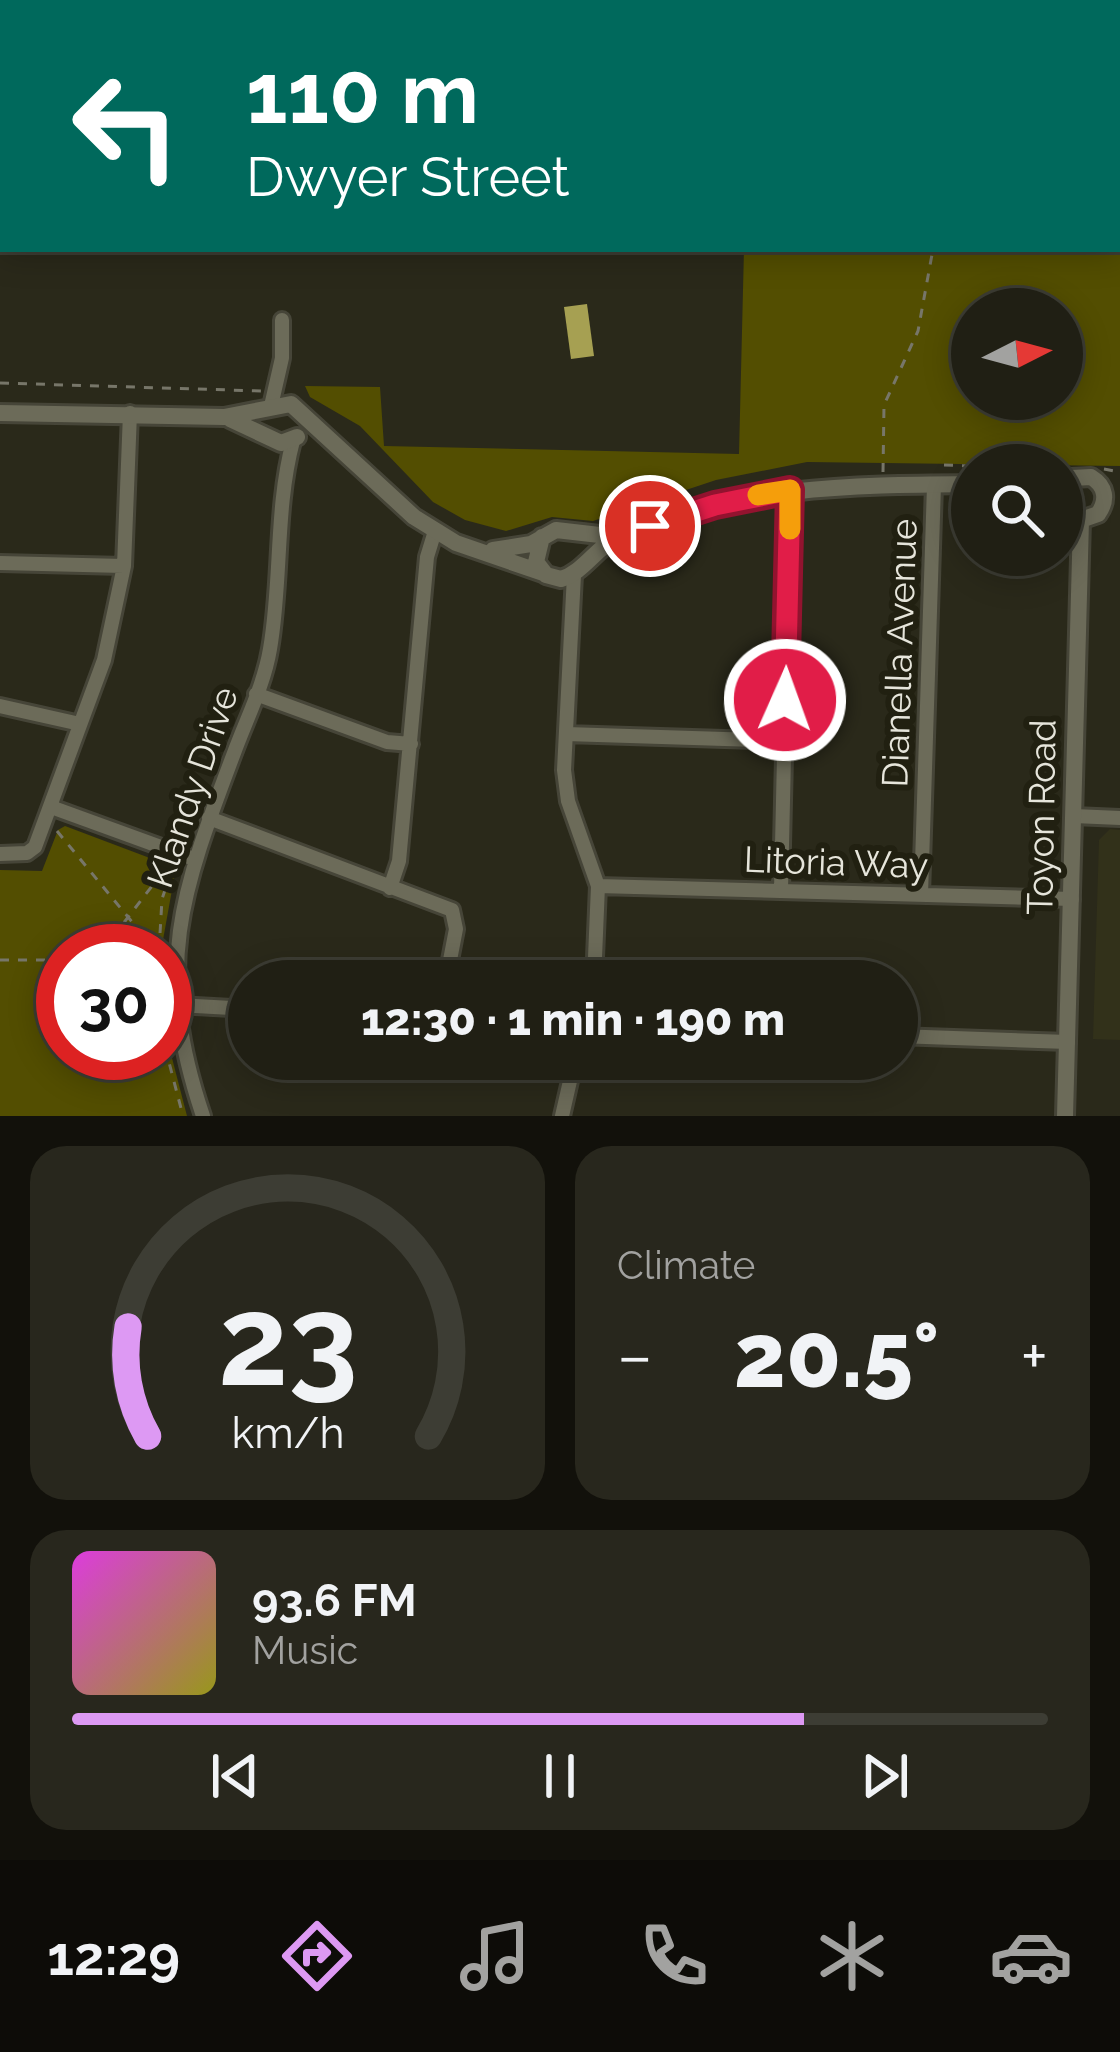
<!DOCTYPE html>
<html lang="en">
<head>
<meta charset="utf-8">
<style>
  body { margin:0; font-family:Raleway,sans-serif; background:#28271d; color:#f1f3f6; height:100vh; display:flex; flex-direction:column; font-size:45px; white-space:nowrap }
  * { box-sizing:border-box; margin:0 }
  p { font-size:39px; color:#a2a2a0 }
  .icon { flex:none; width:66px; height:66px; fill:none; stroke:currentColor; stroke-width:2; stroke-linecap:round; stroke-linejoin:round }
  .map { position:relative; height:1116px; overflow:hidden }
  .sheet { display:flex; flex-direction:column; gap:30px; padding:30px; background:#12110b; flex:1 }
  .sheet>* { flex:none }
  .banner { position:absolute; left:0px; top:0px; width:1122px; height:252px; box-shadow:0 6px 30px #0003,0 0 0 3px #3d3d34; background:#00695c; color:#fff; overflow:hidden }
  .needle { width:78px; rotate:84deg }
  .tools { position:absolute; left:951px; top:288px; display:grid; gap:24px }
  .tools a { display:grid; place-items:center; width:132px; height:132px; border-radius:50%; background:#201f14; box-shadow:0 6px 30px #0003,0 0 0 3px #3d3d34; font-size:60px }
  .speed { position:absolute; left:36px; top:924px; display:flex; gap:24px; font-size:60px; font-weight:700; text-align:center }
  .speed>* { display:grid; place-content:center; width:156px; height:156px; border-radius:50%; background:#201f14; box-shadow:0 6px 30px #0003,0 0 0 3px #3d3d34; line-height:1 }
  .speed .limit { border:18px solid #d22; background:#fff; color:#111 }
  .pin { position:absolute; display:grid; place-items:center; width:102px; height:102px; color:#fff; margin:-51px; border:6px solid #fff; border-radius:50%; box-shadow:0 3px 12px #0007 }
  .me { position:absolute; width:132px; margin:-66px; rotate:2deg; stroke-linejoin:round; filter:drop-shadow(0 0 9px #0008) }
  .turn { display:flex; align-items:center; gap:42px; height:252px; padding:0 48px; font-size:54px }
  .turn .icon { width:156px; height:156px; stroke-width:2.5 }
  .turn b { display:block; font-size:84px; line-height:102px }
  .big { font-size:90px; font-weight:800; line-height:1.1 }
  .sheet .widget { flex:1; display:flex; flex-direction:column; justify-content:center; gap:18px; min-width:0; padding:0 42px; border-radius:36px; background:#28271d }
  .sheet .dial { align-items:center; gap:0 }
  .dial svg { height:312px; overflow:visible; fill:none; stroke:#3d3d34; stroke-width:7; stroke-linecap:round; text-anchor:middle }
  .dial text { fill:#f1f3f6; stroke:none }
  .song { display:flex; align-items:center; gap:36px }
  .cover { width:144px; height:144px; border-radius:18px; background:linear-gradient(135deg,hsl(300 70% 55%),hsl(60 70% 35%)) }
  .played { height:12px; border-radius:6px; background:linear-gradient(90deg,#dd99f3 75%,#3d3d34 75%) }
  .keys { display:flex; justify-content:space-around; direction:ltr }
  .heat { display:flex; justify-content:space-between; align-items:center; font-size:66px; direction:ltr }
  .sheet .tiles { flex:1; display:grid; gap:30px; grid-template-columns:1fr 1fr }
  .widget:last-child { grid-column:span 2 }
  .trip { position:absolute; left:228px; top:960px; width:690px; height:120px; border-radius:60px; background:#201f14; box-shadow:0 6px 30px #0003,0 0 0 3px #3d3d34; font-weight:800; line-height:120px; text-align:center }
  .menu { display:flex; height:192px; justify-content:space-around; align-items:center; background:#0d0c08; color:#a2a2a0 }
  .menu .icon { width:84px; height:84px }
  .menu .selected { color:#dd99f3 }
  .menu b { font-size:54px; color:#f1f3f6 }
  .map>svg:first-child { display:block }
  .built { fill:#32311a }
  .green { fill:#534e01; fill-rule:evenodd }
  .building { fill:#a6a052 }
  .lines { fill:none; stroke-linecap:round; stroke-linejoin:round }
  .minor-casing { stroke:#464538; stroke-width:20 }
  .tertiary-casing { stroke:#464538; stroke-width:22 }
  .path { stroke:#777669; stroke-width:3; stroke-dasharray:9 9; stroke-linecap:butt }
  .minor { stroke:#6c6b59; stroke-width:14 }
  .tertiary { stroke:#6c6b59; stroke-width:16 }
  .route-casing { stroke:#92132f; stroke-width:30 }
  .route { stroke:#e11d48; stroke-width:21 }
  .slow { stroke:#f59e0b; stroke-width:21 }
  .labels { text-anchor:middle; stroke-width:12; stroke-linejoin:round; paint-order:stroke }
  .street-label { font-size:36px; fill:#e6e5db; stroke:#212011 }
</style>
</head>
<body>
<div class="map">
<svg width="1120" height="1116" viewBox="0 0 1120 1116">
  <rect width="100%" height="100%" fill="#2a291a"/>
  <!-- built -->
  <path class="built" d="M1110,829L1120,830V1040L1093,1039L1099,840Z"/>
  <!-- green -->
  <path class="green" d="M749,0H1120V466L807,462L716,480L593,521L552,517L506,531L465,520L433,502L360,426L310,397L305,386L380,387L384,446L739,454L744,249H1119V3ZM972,309H1062V399H972Z
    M65,826L171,866L175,873L161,951H63V1053H165V1031L187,1116H0V870L42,871L58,830Z"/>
  <!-- building -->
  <path class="building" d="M587,304L594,356L571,359L564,307Z"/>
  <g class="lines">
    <defs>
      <path id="minor" d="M271,406L282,358V320
        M0,563L124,566
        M574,575L564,770L568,801L598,886L594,981
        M256,694L387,742L411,744
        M0,706L80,724
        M566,734L784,741
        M51,807L194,859
        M1074,816L1120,818
        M209,818L452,910L456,929L446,981
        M0,854L27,853L35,847L104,660L124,566L130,413
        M598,886L1072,899
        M390,888L399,861L427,557L435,531
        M781,890L790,490
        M921,895L934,485
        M178,1005L249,1009
        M897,1036L1068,1042
        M203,1116C153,968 181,893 234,753C246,720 264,685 270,649C282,580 275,509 293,441
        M562,1116L575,1059"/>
      <path id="tertiary" d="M0,413L224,417L291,404L414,517L456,543L543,573
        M230,419L281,443L297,437
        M1062,489L1072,478L1091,477C1106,486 1108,500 1098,514L1081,520L1062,505
        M542,537L536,562L546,575L561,579C584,572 596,547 619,537C733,486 850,485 972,484
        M493,550L531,544L556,530L617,537
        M1065,1116L1081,520"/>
    </defs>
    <!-- minor casing -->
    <use href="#minor" class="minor-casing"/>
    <!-- tertiary casing -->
    <use href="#tertiary" class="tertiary-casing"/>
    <!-- path -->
    <path class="path" d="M1102,0L1104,3
      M1119,13H1120
      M0,383L262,391
      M944,465L972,466
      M1104,469L1120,472
      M883,472L884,405L918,331L933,249
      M57,831L156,951
      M102,951L169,864
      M159,951L162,899L173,866
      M0,960H63
      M165,1047L183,1116"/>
    <!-- minor -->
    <use href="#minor" class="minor"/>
    <!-- tertiary -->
    <use href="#tertiary" class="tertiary"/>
  </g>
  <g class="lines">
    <defs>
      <path id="route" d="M650,526L715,505L790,490L785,700"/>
    </defs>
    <!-- route casing -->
    <use href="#route" class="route-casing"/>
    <!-- route -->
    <use href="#route" class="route"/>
    <!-- slow -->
    <path class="slow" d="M758,495L790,490V529"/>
  </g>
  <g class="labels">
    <!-- street labels -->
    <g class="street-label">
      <text transform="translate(899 653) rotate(-88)" y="13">Dianella Avenue</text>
      <text transform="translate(192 787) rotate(-71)" y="13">Klandy Drive</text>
      <text transform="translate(1041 817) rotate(-89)" y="13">Toyon Road</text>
      <text transform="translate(836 862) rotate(2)" y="13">Litoria Way</text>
    </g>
  </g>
</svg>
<div class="tools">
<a><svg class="needle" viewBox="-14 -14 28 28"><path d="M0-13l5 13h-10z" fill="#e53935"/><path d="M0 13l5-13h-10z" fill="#a2a2a0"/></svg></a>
<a><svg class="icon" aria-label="search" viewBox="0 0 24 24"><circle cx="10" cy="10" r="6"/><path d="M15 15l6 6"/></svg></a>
</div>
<div class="speed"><div class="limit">30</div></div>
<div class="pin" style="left:650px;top:526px;background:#d93025"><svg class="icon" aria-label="arrive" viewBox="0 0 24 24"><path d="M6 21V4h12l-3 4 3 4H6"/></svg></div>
<svg class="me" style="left:785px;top:700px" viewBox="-20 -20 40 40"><circle r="17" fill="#e11d48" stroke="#fff" stroke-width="3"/><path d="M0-11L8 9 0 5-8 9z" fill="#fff"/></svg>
<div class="trip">12:30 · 1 min · 190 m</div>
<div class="banner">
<div class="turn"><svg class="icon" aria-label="left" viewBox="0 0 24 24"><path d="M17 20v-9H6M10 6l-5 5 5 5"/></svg><div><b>110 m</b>Dwyer Street</div></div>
</div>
</div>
<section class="sheet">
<div class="tiles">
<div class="widget dial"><svg viewBox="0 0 100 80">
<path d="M14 69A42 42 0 1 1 86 69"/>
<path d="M14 69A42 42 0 0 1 9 41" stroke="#dd99f3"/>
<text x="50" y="56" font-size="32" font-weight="700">23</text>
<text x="50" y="72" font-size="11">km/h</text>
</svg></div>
<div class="widget"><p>Climate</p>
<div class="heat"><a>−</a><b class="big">20.5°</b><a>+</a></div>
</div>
<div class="widget">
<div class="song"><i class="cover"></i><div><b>93.6 FM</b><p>Music</p></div></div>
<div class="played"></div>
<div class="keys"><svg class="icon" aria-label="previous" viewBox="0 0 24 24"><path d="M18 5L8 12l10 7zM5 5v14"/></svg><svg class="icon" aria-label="pause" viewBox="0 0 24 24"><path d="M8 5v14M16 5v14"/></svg><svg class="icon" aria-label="next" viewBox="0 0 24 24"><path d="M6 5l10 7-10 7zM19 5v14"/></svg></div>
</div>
</div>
</section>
<nav class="menu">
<b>12:29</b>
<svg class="icon selected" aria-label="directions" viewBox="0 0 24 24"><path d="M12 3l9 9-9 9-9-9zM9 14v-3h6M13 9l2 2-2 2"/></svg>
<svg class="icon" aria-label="music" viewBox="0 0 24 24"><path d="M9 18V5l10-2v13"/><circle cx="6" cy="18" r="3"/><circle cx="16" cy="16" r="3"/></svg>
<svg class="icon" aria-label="phone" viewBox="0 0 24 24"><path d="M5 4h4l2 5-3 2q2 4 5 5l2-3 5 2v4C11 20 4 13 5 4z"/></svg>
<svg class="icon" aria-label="climate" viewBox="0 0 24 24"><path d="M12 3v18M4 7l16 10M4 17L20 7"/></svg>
<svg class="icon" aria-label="car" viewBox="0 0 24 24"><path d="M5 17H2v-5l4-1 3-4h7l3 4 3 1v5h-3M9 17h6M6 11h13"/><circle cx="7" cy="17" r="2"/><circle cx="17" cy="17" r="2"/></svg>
</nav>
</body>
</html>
